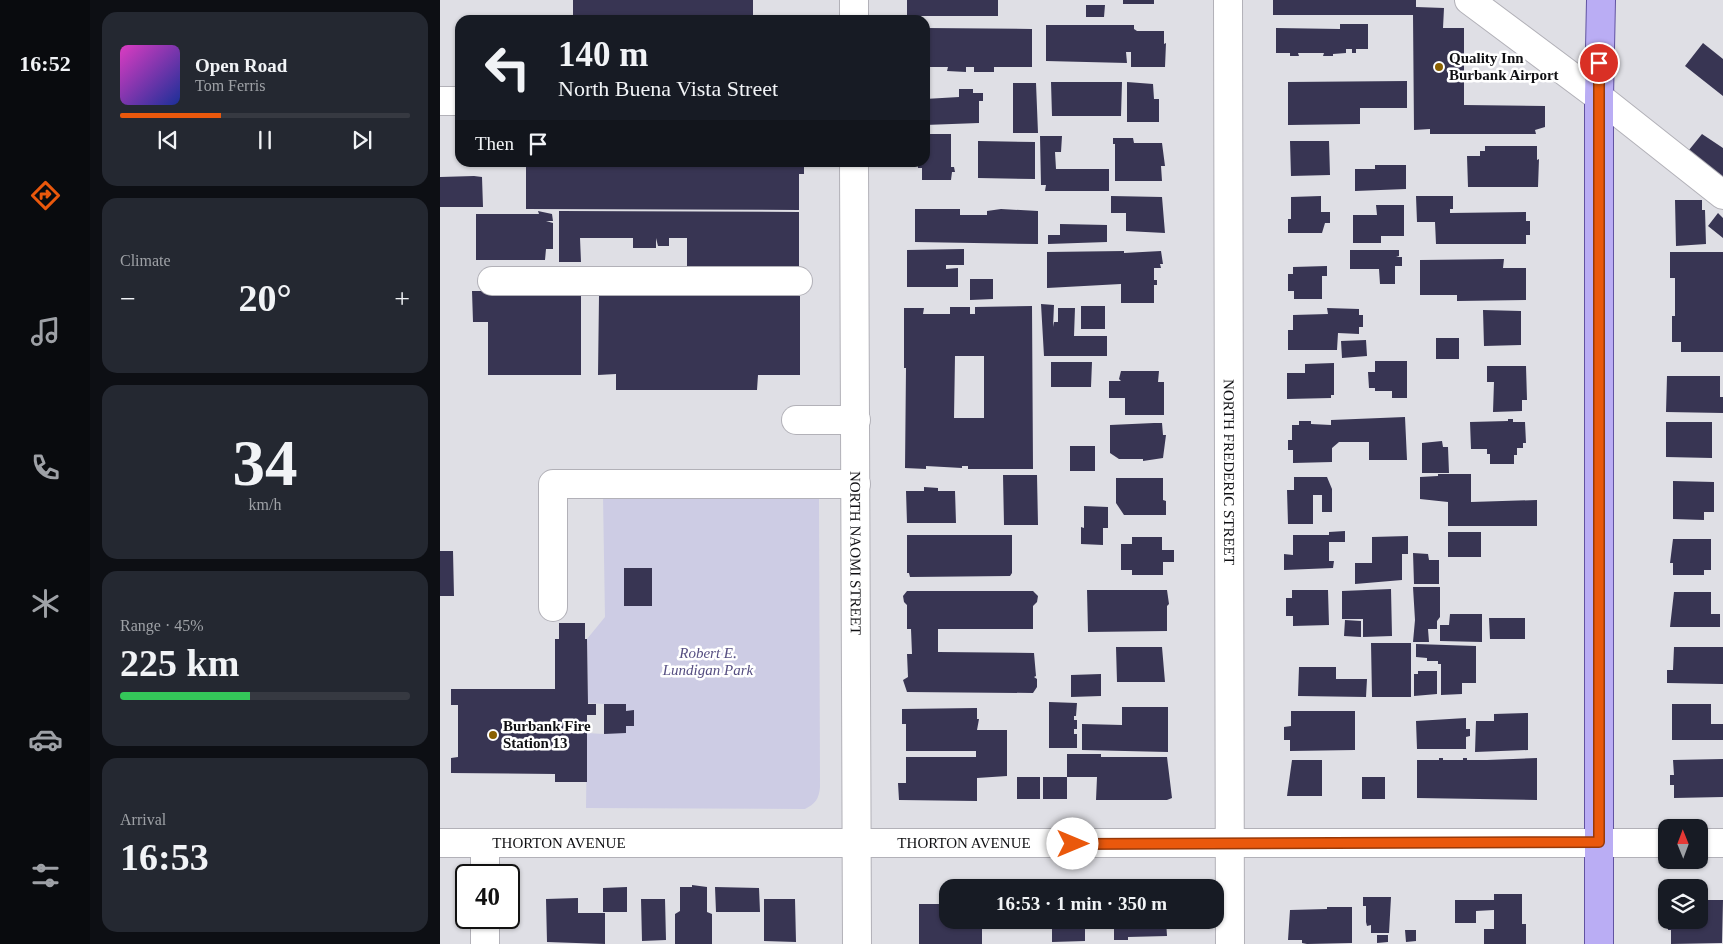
<!DOCTYPE html>
<html lang="en">
<head>
<meta charset="utf-8">
<style>
  body { margin:0; font-family:"Times New Roman",serif; background:#242831; color:#f1f3f6; height:100vh; display:flex; flex-direction:column; font-size:19px; white-space:nowrap }
  * { box-sizing:border-box; margin:0 }
  p { font-size:16px; color:#9ea1a6 }
  .icon { flex:none; width:28px; height:28px; fill:none; stroke:currentColor; stroke-width:2; stroke-linecap:round; stroke-linejoin:round }
  .map { position:relative; flex:1; overflow:hidden }
  .panel { display:flex; flex-direction:column; gap:12px; padding:12px; background:#0d0f14; width:350px }
  .panel>* { flex:none }
  .hud { position:absolute; left:15px; top:15px; width:475px; height:152px; border-radius:15px; box-shadow:0 1px 4px #0004; background:#171b24; color:#f1f3f6; overflow:hidden }
  .needle { width:32px; rotate:359deg }
  .controls { position:absolute; left:1218px; top:819px; display:grid; gap:10px }
  .controls a { display:grid; place-items:center; width:50px; height:50px; border-radius:10px; background:#171b24; box-shadow:0 1px 4px #0004; font-size:25px }
  .speed { position:absolute; left:15px; top:864px; display:flex; gap:10px; font-size:25px; font-weight:700; text-align:center }
  .speed>* { display:grid; place-content:center; width:65px; height:65px; border-radius:50%; background:#171b24; box-shadow:0 1px 4px #0004; line-height:1 }
  .speed .limit { border:2px solid #111; border-radius:8px; background:#fff; color:#111 }
  .pin { position:absolute; display:grid; place-items:center; width:42px; height:42px; color:#fff; margin:-21px; border:2px solid #fff; border-radius:50%; box-shadow:0 1px 5px #0007 }
  .me { position:absolute; width:55px; margin:-28px; rotate:90deg; stroke-linejoin:round; filter:drop-shadow(0 0 4px #0008) }
  .turn { display:flex; align-items:center; gap:18px; height:105px; padding:0 20px; font-size:22px }
  .turn .icon { width:65px; height:65px; stroke-width:2.5 }
  .turn b { display:block; font-size:35px; line-height:42px }
  .then { display:flex; align-items:center; height:48px; padding:0 20px; background:#0003; gap:10px; font-size:19px }
  .big { font-size:38px; font-weight:700; line-height:1.1 }
  .panel .card { flex:1; display:flex; flex-direction:column; justify-content:center; gap:8px; min-width:0; padding:0 18px; border-radius:15px; background:#242831 }
  .panel .dial { align-items:center; gap:0 }
  .dial b { font-size:65px; line-height:1 }
  .song { display:flex; align-items:center; gap:15px }
  .cover { width:60px; height:60px; border-radius:8px; background:linear-gradient(135deg,hsl(310 70% 55%),hsl(230 70% 35%)) }
  .played { height:5px; border-radius:2px; background:linear-gradient(90deg,#ea580c 35%,#363941 35%) }
  .keys { display:flex; justify-content:space-around; direction:ltr }
  .heat { display:flex; justify-content:space-between; align-items:center; font-size:28px; direction:ltr }
  .charge { height:8px; border-radius:4px; background:linear-gradient(90deg,#34c759 45%,#363941 0) }
  .trip { position:absolute; left:499px; top:879px; width:285px; height:50px; border-radius:15px; background:#171b24; box-shadow:0 1px 4px #0004; font-weight:700; line-height:50px; text-align:center }
  main { display:flex; flex:1; min-height:0 }
  .tab-bar { display:flex; flex-direction:column; width:90px; justify-content:space-around; align-items:center; background:#090b0e; color:#9ea1a6 }
  .tab-bar .icon { width:35px; height:35px }
  .tab-bar .active { color:#ea580c }
  .tab-bar b { font-size:22px; color:#f1f3f6 }
  .map>svg:first-child { display:block }
  .green { fill:#cdcce4 }
  .building { fill:#383553; fill-rule:evenodd }
  .lines { fill:none; stroke-linecap:round; stroke-linejoin:round }
  .minor-casing { stroke:#b2b1b8; stroke-width:30 }
  .major-casing { stroke:#6153a1; stroke-width:30 }
  .minor { stroke:#fff; stroke-width:28 }
  .major { stroke:#baadf4; stroke-width:28 }
  .route-casing { stroke:#983908; stroke-width:12 }
  .route { stroke:#ea580c; stroke-width:9 }
  .poi-dot { fill:#8a6001; stroke:#fff; stroke-width:2 }
  .labels { text-anchor:middle; stroke-width:5; stroke-linejoin:round; paint-order:stroke }
  .poi-label { font-size:15px; font-weight:bold; fill:#101013; stroke:#fff; text-anchor:start }
  .street-label { font-size:15px; fill:#101013; stroke:#fff }
  .park-label { font-size:15px; font-style:italic; fill:#554e81; stroke:#fff }
</style>
</head>
<body>
<main>
<nav class="tab-bar">
<b>16:52</b>
<svg class="icon active" aria-label="directions" viewBox="0 0 24 24"><path d="M12 3l9 9-9 9-9-9zM9 14v-3h6M13 9l2 2-2 2"/></svg>
<svg class="icon" aria-label="music" viewBox="0 0 24 24"><path d="M9 18V5l10-2v13"/><circle cx="6" cy="18" r="3"/><circle cx="16" cy="16" r="3"/></svg>
<svg class="icon" aria-label="phone" viewBox="0 0 24 24"><path d="M5 4h4l2 5-3 2q2 4 5 5l2-3 5 2v4C11 20 4 13 5 4z"/></svg>
<svg class="icon" aria-label="climate" viewBox="0 0 24 24"><path d="M12 3v18M4 7l16 10M4 17L20 7"/></svg>
<svg class="icon" aria-label="car" viewBox="0 0 24 24"><path d="M5 17H2v-5l4-1 3-4h7l3 4 3 1v5h-3M9 17h6M6 11h13"/><circle cx="7" cy="17" r="2"/><circle cx="17" cy="17" r="2"/></svg>
<svg class="icon" aria-label="filters" viewBox="0 0 24 24"><path d="M4 7h16M4 17h16"/><circle cx="9" cy="7" r="2"/><circle cx="15" cy="17" r="2"/></svg>
</nav>
<section class="panel">
<div class="card">
<div class="song"><i class="cover"></i><div><b>Open Road</b><p>Tom Ferris</p></div></div>
<div class="played"></div>
<div class="keys"><svg class="icon" aria-label="previous" viewBox="0 0 24 24"><path d="M18 5L8 12l10 7zM5 5v14"/></svg><svg class="icon" aria-label="pause" viewBox="0 0 24 24"><path d="M8 5v14M16 5v14"/></svg><svg class="icon" aria-label="next" viewBox="0 0 24 24"><path d="M6 5l10 7-10 7zM19 5v14"/></svg></div>
</div>
<div class="card"><p>Climate</p>
<div class="heat"><a>−</a><b class="big">20°</b><a>+</a></div>
</div>
<div class="card dial"><b>34</b><p>km/h</p></div>
<div class="card"><p>Range · 45%</p><b class="big">225 km</b><div class="charge"></div></div>
<div class="card"><p>Arrival</p><b class="big">16:53</b></div>
</section>
<div class="map">
<svg width="1283" height="944" viewBox="0 0 1283 944">
  <rect width="100%" height="100%" fill="#dfdfe5"/>
  <!-- green -->
  <path class="green" d="M163,496L379,497L380,787C379,799 375,804 365,809L146,808L147,733L164,734V704L148,703L147,639L165,617Z"/>
  <!-- building -->
  <path class="building" d="M133,0H313V20H133Z
    M467,0H558V16H467Z
    M683,0H714V4H683Z
    M833,0H976V7L1004,8L1003,28H1024V105L1105,106V127L1095,130L1096,134H990V129L974,130L973,15H833Z
    M646,5H665L664,17H646Z
    M900,24H928V49H916V53H912V49H906V53L893,54V56H883L884,53H858L859,56H850V53H836V28L900,29Z
    M606,25H694V29L697,31H724V44L726,43L725,67H691V52H686L687,63L606,61Z
    M485,28L592,29V67H554V72H534V67H526V72L507,71L508,67H485Z
    M1263,43L1283,59V96L1245,66Z
    M967,81V108H920V124L848,125V82Z
    M611,82H682L681,116H612Z
    M687,82L713,84L714,99H719V122H687Z
    M573,83H596L598,133H573Z
    M519,89H533V93H543V101H539V123L485,125V99L519,97Z
    M489,134H511V167H514L515,172H512L511,180H482V168H478V162H485V143H489Z
    M1262,134L1283,148V188L1240,154L1245,148L1249,150Z
    M600,136H622L621,152H615L616,169H669V191H605L606,185H601Z
    M673,138H693L694,143H722L725,166H721L722,181H675V144H673Z
    M538,141L595,142V179L538,178Z
    M850,141H889L890,175L851,176Z
    M1045,146H1097V160L1099,159L1098,187H1028L1027,156H1040V151H1045Z
    M86,162H356V165H364V174H359V210L86,209Z
    M935,165H966V189L915,191V169H935Z
    M34,176L42,177L43,207H0V177Z
    M671,196L722,197L725,233L686,231V213H671Z
    M881,196V212H890V223H885L882,233H848V219H851V197Z
    M976,196H1013V209H1010V213L1086,212V221H1090V235H1086V244H996L995,222H977Z
    M1235,200H1262V210H1265L1266,244L1236,246Z
    M936,205H964V236H941V243H913V215H937Z
    M475,209H520V215H547V211L561,209L598,211V244L475,242Z
    M98,211L112,214L113,221H106L113,223V249H106L105,260H36V214H99Z
    M119,211L359,212V268L247,269V238H229V246H218L216,238V248H193V238H140L141,262H119Z
    M1278,213L1283,218V238L1268,226Z
    M620,224L667,225V242L608,244V235H620Z
    M524,249V265H506V269L518,268V287H467V250Z
    M910,250H959V256L956,257H962V266H955V284H940L939,269H910Z
    M684,251V253L721,251L723,264H720L721,268H714V280H717V285H714V303H681V284L607,288V252Z
    M1230,252H1283V352H1241V342H1232V316H1235V278H1230Z
    M1064,259L1063,268H1086V300L1017,301V295H980V260Z
    M887,266V276H882V299H854V291H848V274H853V267Z
    M530,279H553V299L530,300Z
    M32,291H48L49,295H141V375H48V322H33Z
    M159,296H360V375H318L317,390H176V374L158,375Z
    M601,304L614,305L613,327L614,322H618V308H635L634,336H667V356H604Z
    M592,306L593,469H528V466H522V468L486,466V469L465,468L466,368H464V308H484L483,314H510V307H530V314H535V307ZM515,356H544V418H514Z
    M641,306H665V329H641Z
    M887,308L919,309V315H923V327H919V334L898,333L897,350H848V330H853V315L888,314Z
    M1043,310L1081,311V345L1044,346Z
    M996,338H1019V359H996Z
    M926,340L927,356L902,358L901,341Z
    M935,361H967V398H952V391H935V388H929L928,372H935Z
    M611,362H652L651,387H611Z
    M894,363V395H891V398L847,399V373H865V364Z
    M1047,366H1086L1087,400H1082V411L1053,412L1054,382H1047Z
    M681,371H719L718,382H724V415H685V398H669V381H681L679,379Z
    M1227,376H1280V397H1283V413L1226,412Z
    M965,417L967,460H929V442H899L892,448V462L853,463V450H848V440H852V425H859V421H871V424L891,425V420Z
    M1068,419H1073V422H1085L1086,443H1083V448H1077V455H1074V464H1050V454H1047V449H1031L1030,422L1068,421Z
    M1226,422H1272V458L1226,457Z
    M714,423H722L723,435H726L723,458L703,461V459H679L670,453V425Z
    M1002,441L1003,447H1008L1009,473H982V443Z
    M630,446H655V471H630Z
    M998,474H1031V502L1097,500V526H1008V502L980,499V477L998,476Z
    M563,475H597L598,525H564Z
    M854,477H887L892,489V512H882V495H873V524H848L847,490H854Z
    M676,478H723V500L726,501V515H684L676,503Z
    M1233,481L1274,482V512H1264V520L1233,519Z
    M484,487L498,488V491H515L516,523H467L466,491H484Z
    M644,506L668,507V528H663V545L641,544V527L644,528Z
    M905,531V542H889V561H894L893,568L844,570V554L853,555V535H889V532Z
    M1008,532H1041V557H1008Z
    M467,535H572V573L570,576L470,577L469,573H467Z
    M968,536V554H962V580L915,584V563H932V537Z
    M692,537H722V550H734V562H723V575H692V570H681V544H692Z
    M1233,539H1271V570H1264V575H1233V563H1230Z
    M0,551H13L14,596H0Z
    M973,553L988,554L989,560H999V584H974Z
    M184,568H212V606H184Z
    M973,587H1000V617L997,621V629H988L989,642H973L975,620Z
    M951,589L952,636L923,637V619H902V591Z
    M647,590H727L729,604L727,606V631L648,632Z
    M852,590H888L889,625L853,626V616H846V598H852Z
    M467,591H593L598,596L597,602L593,606V629H498V652L594,653L596,676L594,677L597,679V687L593,693L467,692L463,680L468,677L467,654H472L471,629H467V605L464,602L463,596Z
    M1234,592H1271V614H1280V627H1230Z
    M1010,614H1042V642L1000,641V625H1009Z
    M1049,618H1085V639H1050Z
    M905,620L921,621V637L904,636Z
    M119,623H145V639H147L148,704H156V715H147V782H115V774L11,773V758L18,757V705H11V689H115V639H119Z
    M931,643H971V697H932Z
    M976,644L1036,646V683H1022V694L1001,695V664H998V661H987V658L976,657Z
    M676,647H722L725,682H677Z
    M1234,647H1283V684L1227,683V670H1233Z
    M859,667H896V679H927L926,697L858,696Z
    M978,671H997V694L974,696V674H978Z
    M661,674V696L631,697V675Z
    M609,702L637,703L636,716H634V720H637V729H634V734H637V748H609Z
    M164,704H186V711L194,710V726H186V733L164,734Z
    M1232,704H1271V724H1283V740H1232Z
    M682,707H728V752L642,750V724L682,725Z
    M537,708V719H539L537,730H567V776L537,778V801L459,800L458,783H466V757H536V751H466V724H462V709Z
    M851,711H915V750L850,751V740H844V727L851,726Z
    M1088,713V750L1035,752L1036,721H1054V714Z
    M1026,718V729H1030V736L1026,737V749H977L976,721Z
    M627,754H661V757H727L732,798L727,800H656L657,777H627Z
    M999,758H1003V760H1023V758H1027V760H1047L1097,758V800L977,798V760H999Z
    M1283,759V797L1234,798V785H1230V775H1234L1233,760Z
    M852,760H882V796H847Z
    M577,777H600V799H577Z
    M603,777H627V799H603Z
    M922,777H945V799H922Z
    M252,885L267,887V912L272,914V944H235V914L240,911V887H252Z
    M187,887V912H163V888Z
    M275,887L319,888L320,912H276Z
    M1054,894H1082V924H1086V944H1044V929H1054V910L1036,911V923H1015V900H1054Z
    M923,897H951L949,933H931V925L927,926L926,922V906H923Z
    M138,898V913H165V944L107,942L106,899Z
    M201,899H225L226,940L202,941Z
    M324,899H355L356,942L324,941Z
    M1259,900H1283L1282,943L1231,944V930H1228V920H1259Z
    M479,904H508V920H542V944H479Z
    M887,907H912V943L867,944L862,943V940H848L850,910L887,909Z
    M612,920H645V941L612,942Z
    M674,920H726L727,936L688,937V940H674Z
    M965,930H976V941L966,942Z
    M937,935H948V942L937,943Z"/>
  <g class="lines">
    <defs>
      <g id="minor">
        <path id="s1" d="M788,0L790,944"/>
        <path d="M1029,0L1159,97L1283,195"/>
        <path d="M414,20V0"/>
        <path d="M0,101H20"/>
        <path id="s2" d="M414,162L417,944"/>
        <path d="M52,281H358"/>
        <path d="M356,420H416"/>
        <path d="M113,607V484H416"/>
        <path id="s3" d="M0,843H1226"/>
        <path d="M45,843V875"/>
        <path d="M1259,843H1283"/>
        <path d="M45,918V944"/>
      </g>
      <path id="major" d="M1159,944V97L1161,0"/>
    </defs>
    <!-- minor casing -->
    <use href="#minor" class="minor-casing"/>
    <!-- major casing -->
    <use href="#major" class="major-casing"/>
    <!-- minor -->
    <use href="#minor" class="minor"/>
    <!-- major -->
    <use href="#major" class="major"/>
  </g>
  <g class="lines">
    <defs>
      <path id="route" d="M633,844L1159,842V63"/>
    </defs>
    <!-- route casing -->
    <use href="#route" class="route-casing"/>
    <!-- route -->
    <use href="#route" class="route"/>
  </g>
  <!-- markers -->
  <g class="poi-dot">
    <circle cx="999" cy="67" r="5"/>
    <circle cx="53" cy="735" r="5"/>
  </g>
  <g class="labels">
    <!-- poi labels -->
    <g class="poi-label">
      <text x="1009" y="63">Quality Inn<tspan x="1009" dy="17">Burbank Airport</tspan></text>
      <text x="63" y="731">Burbank Fire<tspan x="63" dy="17">Station 13</tspan></text>
    </g>
    <!-- street labels -->
    <g class="street-label">
      <text dy="5" stroke="none"><textPath href="#s1" startOffset="472">NORTH FREDERIC STREET</textPath></text>
      <text dy="5" stroke="none"><textPath href="#s2" startOffset="391">NORTH NAOMI STREET</textPath></text>
      <text dy="5" stroke="none"><textPath href="#s3" startOffset="119">THORTON AVENUE</textPath></text>
      <text dy="5" stroke="none"><textPath href="#s3" startOffset="524">THORTON AVENUE</textPath></text>
    </g>
    <!-- park labels -->
    <g class="park-label">
      <text x="268" y="658">Robert E.<tspan x="268" dy="17">Lundigan Park</tspan></text>
    </g>
  </g>
</svg>
<div class="controls">
<a><svg class="needle" viewBox="-14 -14 28 28"><path d="M0-13l5 13h-10z" fill="#e53935"/><path d="M0 13l5-13h-10z" fill="#9ea1a6"/></svg></a>
<a><svg class="icon" aria-label="layers" viewBox="0 0 24 24"><path d="M12 4l9 5-9 5-9-5zM3 14l9 5 9-5"/></svg></a>
</div>
<div class="speed"><div class="limit">40</div></div>
<div class="pin" style="left:1159px;top:63px;background:#d93025"><svg class="icon" aria-label="arrive" viewBox="0 0 24 24"><path d="M6 21V4h12l-3 4 3 4H6"/></svg></div>
<svg class="me" style="left:633px;top:844px" viewBox="-20 -20 40 40"><circle r="19" fill="#fff"/><path d="M0-13L10 11 0 6-10 11z" fill="#ea580c"/></svg>
<div class="trip">16:53 · 1 min · 350 m</div>
<div class="hud">
<div class="turn"><svg class="icon" aria-label="left" viewBox="0 0 24 24"><path d="M17 20v-9H6M10 6l-5 5 5 5"/></svg><div><b>140 m</b>North Buena Vista Street</div></div>
<div class="then">Then<svg class="icon" aria-label="arrive" viewBox="0 0 24 24"><path d="M6 21V4h12l-3 4 3 4H6"/></svg></div>
</div>
</div>
</main>
</body>
</html>
